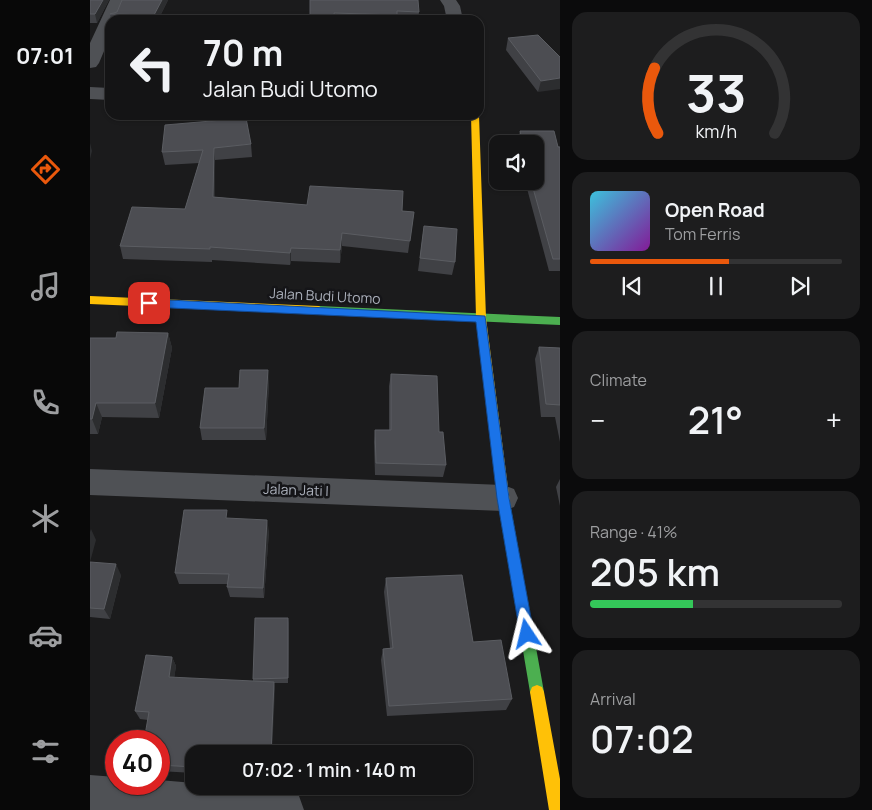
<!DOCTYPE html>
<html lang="en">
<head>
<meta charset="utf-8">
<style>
  body { margin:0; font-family:Manrope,sans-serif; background:#1d1d1e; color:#f1f3f6; height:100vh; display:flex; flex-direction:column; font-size:19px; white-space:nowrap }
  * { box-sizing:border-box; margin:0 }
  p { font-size:16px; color:#9d9ea0 }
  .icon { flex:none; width:28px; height:28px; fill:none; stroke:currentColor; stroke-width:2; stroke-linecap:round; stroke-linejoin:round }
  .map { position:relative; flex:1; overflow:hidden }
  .panel { display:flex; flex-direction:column; gap:12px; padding:12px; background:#0b0b0c; width:312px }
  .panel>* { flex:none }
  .hud { position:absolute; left:15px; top:15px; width:379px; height:105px; border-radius:15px; box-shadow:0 1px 4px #0004,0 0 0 1px #333334; background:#141415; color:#f1f3f6; overflow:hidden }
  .fabs { position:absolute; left:399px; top:135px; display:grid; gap:10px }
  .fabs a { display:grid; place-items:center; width:55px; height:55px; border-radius:10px; background:#141415; box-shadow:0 1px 4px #0004,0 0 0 1px #333334; font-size:25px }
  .speed { position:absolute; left:15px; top:730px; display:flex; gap:10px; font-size:25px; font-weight:700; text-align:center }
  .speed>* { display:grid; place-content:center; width:65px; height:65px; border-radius:50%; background:#141415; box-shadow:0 1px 4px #0004,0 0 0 1px #333334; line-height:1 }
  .speed .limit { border:8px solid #d22; background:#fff; color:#111 }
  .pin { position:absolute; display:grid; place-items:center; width:42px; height:42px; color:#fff; margin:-21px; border-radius:10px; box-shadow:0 2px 8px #0006 }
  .me { position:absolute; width:55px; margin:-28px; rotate:350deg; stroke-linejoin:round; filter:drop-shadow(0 0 4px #0008) }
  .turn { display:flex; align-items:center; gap:18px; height:105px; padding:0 15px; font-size:22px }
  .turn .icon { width:65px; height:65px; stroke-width:2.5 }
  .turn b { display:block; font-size:35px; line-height:42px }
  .big { font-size:38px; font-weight:600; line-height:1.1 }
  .panel .widget { flex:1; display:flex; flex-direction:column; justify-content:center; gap:8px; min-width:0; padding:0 18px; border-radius:15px; background:#1d1d1e }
  .panel .dial { align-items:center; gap:0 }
  .dial svg { height:130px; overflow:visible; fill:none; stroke:#333334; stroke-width:7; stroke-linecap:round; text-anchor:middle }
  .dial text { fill:#f1f3f6; stroke:none }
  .song { display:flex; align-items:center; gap:15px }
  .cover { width:60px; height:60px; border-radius:8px; background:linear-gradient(135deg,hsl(190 70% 55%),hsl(290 70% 35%)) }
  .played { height:5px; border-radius:2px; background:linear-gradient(90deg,#ea580c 55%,#333334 55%) }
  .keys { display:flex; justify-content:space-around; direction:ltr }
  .heat { display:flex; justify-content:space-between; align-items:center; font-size:28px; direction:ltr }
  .charge { height:8px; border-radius:4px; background:linear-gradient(90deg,#34c759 41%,#333334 0) }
  .trip { position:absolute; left:95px; top:745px; width:288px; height:50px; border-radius:15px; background:#141415; box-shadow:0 1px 4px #0004,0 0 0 1px #333334; font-weight:600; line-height:50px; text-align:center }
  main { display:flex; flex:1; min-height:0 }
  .tab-bar { display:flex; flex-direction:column; width:90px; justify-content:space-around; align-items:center; background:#080808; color:#9d9ea0 }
  .tab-bar .icon { width:35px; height:35px }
  .tab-bar .selected { color:#ea580c }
  .tab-bar b { font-size:22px; color:#f1f3f6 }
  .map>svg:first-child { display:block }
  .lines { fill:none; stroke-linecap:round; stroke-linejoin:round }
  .street { fill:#4f5155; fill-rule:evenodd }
  .fast { fill:#4caf50; fill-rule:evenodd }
  .slow { fill:#ffc107; fill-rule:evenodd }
  .wall { fill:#404145 }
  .shaded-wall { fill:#2c2d2f }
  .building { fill:#4c4d52; stroke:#5b5d62 }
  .route { fill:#1a73e8; stroke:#114b97 }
  .labels { text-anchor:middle; stroke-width:5; stroke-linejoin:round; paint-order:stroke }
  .street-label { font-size:14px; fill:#acb1bc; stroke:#151518 }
</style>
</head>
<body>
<main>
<nav class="tab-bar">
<b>07:01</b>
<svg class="icon selected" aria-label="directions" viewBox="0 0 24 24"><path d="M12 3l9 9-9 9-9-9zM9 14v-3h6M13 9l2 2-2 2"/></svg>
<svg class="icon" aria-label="music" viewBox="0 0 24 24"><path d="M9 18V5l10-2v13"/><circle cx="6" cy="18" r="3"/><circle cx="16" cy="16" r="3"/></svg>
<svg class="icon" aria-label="phone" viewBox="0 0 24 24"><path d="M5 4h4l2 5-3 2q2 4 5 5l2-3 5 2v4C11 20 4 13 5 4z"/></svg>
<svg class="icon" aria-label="climate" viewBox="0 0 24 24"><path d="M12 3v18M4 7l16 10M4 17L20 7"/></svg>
<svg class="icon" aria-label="car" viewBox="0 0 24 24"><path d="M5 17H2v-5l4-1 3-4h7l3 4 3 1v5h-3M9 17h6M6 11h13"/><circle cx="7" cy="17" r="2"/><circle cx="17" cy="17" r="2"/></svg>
<svg class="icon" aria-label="filters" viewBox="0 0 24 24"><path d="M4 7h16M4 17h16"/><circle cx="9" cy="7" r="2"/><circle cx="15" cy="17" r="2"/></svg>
</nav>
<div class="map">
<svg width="470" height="810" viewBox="0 0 470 810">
  <rect width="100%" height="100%" fill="#1b1b1c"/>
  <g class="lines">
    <!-- street -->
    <path class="street" d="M20,0H36L27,20H20V37L9,63L6,67L0,68V43Z
      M350,0H366L370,6L373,20H357L354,6Z
      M0,87L20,88V100L0,99Z
      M0,469L413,485L424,489L428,498L424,507L413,511L0,495Z
      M0,775L26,777V784H69V780L104,783V786C138,786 177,783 209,796L214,810H0Z"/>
    <!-- fast -->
    <path class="fast" d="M229,306L470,317V325L229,314L224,310Z
      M414,498L418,499L420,503L454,692L452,697L447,699L442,697L440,692L408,503L410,499Z"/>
    <!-- slow -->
    <path class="slow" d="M381,115H389L396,318L420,503L418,507L414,508L410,507L408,503L386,318Z
      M0,296L229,306L234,310L229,314L0,304Z
      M447,685L452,687L454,692L470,779V810H459L440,692L442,687Z"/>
  </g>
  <!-- wall -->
  <path class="wall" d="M0,0H19L7,23H0Z
    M78,0L68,20H21L20,14L27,12Z
    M220,0L329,12L328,20H220Z
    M418,38L470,57L448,92L416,50Z
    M430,131L470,147V271H459L435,181H445V144H427Z
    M161,144L162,157L125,160V197L217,205L324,212L318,253L252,246L250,263L201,261L200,265L122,260V262L33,259L30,246L95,209L109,163L75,165L72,152Z
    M334,226L365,262L362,275L328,271Z
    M78,333L82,348L69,418L12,417L8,434H0V338H26Z
    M449,347L470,348V442L465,417H451L445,359Z
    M301,374L349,432L356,465L353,477L285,475L284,442L285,430H299V386Z
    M179,382L176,440H112L110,428L149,388Z
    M470,479V506L466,487Z
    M138,519L179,531L174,598L140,597L137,587L138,584H89L85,573Z
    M0,562L31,575L20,619L0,617Z
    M296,578L383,642L422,699L416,710L297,716L291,660L293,649L300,648L294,592Z
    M199,623L198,683H184L185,691L104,754V773L69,771V741L58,720L50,719L45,711L82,657L86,666L84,678L163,681V679Z"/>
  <!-- shaded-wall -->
  <path class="shaded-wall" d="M13,0H19L7,23L5,14Z
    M72,0H78L68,20H65L64,15Z
    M470,78V89L448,92L451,81Z
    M0,143L2,151L0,159Z
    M124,148L125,160V210L123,197Z
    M252,233V246L250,263V250Z
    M201,248V261L200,265V253Z
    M78,333L82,348L69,418L65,403Z
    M178,370L179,382L176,440L174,428Z
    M6,403L12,417L8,434L2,419Z
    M177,520L179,531L174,598L173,588Z
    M1,529L6,540L0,562V532Z
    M26,564L31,575L20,619L14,609Z
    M198,618L199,623L198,683Z
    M82,657L86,666L83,686L79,677Z
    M184,682L185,691L182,754H181Z"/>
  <!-- building -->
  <path class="building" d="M0,0H13L5,14H0Z
    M32,0H72L64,15L20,14L27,12Z
    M220,0H328L329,12L307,11V15L244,13L245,20H220Z
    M448,35L470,57V78L451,81L418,38Z
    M156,118L161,144L124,148L123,197L217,205L220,186L313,191L312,211L324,212L320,241L252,233L250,250L201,248L200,253L120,247V249L30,246L42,207L95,209L113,150L72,152L75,125Z
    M430,131H464L468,147H470V259H463L441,181H445V144H433Z
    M334,226L367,229L365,262L330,258Z
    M27,332L78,333L65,403H6L2,419H0V338H26Z
    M449,347L470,348V405L456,404Z
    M150,370H178L174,428H110L115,388H149Z
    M301,374L347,376L349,432H353L356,465L286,463L285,430H301Z
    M94,510H137L136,518L177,520L173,588L137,587L139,574L85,573Z
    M0,562L26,564L14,609L0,608Z
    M372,575L383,642L411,640L422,699L299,706L293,649L303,648L296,578Z
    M165,618H198V678L163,679Z
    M56,655L82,657L79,677L184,682L181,754H104V767L69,765V741H54L59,712L45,711Z"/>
  <!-- route -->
  <path class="route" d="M59,299L395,316L419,498L444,634L442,639L437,641L432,639L430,634L407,498L386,322L59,307L54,303Z"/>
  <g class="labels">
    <!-- street labels -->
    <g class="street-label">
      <text transform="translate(235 296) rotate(3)" y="5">Jalan Budi Utomo</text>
      <text transform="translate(206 490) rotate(2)" y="5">Jalan Jati I</text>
    </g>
  </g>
</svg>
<div class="fabs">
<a><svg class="icon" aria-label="sound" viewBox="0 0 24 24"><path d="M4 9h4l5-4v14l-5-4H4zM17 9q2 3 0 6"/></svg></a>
</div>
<div class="speed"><div class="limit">40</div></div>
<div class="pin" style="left:59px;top:303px;background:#d93025"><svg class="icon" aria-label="arrive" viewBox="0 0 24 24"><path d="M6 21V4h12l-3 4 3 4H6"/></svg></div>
<svg class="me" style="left:437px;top:634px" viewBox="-20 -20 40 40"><path d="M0-17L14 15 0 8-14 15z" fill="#1a73e8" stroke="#fff" stroke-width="4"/></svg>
<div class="trip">07:02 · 1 min · 140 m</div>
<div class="hud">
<div class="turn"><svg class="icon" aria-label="left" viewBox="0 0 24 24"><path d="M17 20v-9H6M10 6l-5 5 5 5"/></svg><div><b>70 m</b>Jalan Budi Utomo</div></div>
</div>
</div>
<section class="panel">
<div class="widget dial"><svg viewBox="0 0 100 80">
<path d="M14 69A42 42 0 1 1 86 69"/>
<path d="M14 69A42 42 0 0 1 12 29" stroke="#ea580c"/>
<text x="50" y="56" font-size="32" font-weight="700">33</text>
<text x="50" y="72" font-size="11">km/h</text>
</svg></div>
<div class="widget">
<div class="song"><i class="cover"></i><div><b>Open Road</b><p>Tom Ferris</p></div></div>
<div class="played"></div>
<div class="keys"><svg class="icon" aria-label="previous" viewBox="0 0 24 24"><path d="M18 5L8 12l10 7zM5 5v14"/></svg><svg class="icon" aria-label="pause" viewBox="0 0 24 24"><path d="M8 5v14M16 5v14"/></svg><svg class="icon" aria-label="next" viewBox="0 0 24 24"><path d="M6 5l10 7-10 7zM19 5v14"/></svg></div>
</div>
<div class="widget"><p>Climate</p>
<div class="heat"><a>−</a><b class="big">21°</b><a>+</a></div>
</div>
<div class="widget"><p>Range · 41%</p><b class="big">205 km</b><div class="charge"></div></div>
<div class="widget"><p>Arrival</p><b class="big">07:02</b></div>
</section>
</main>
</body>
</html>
